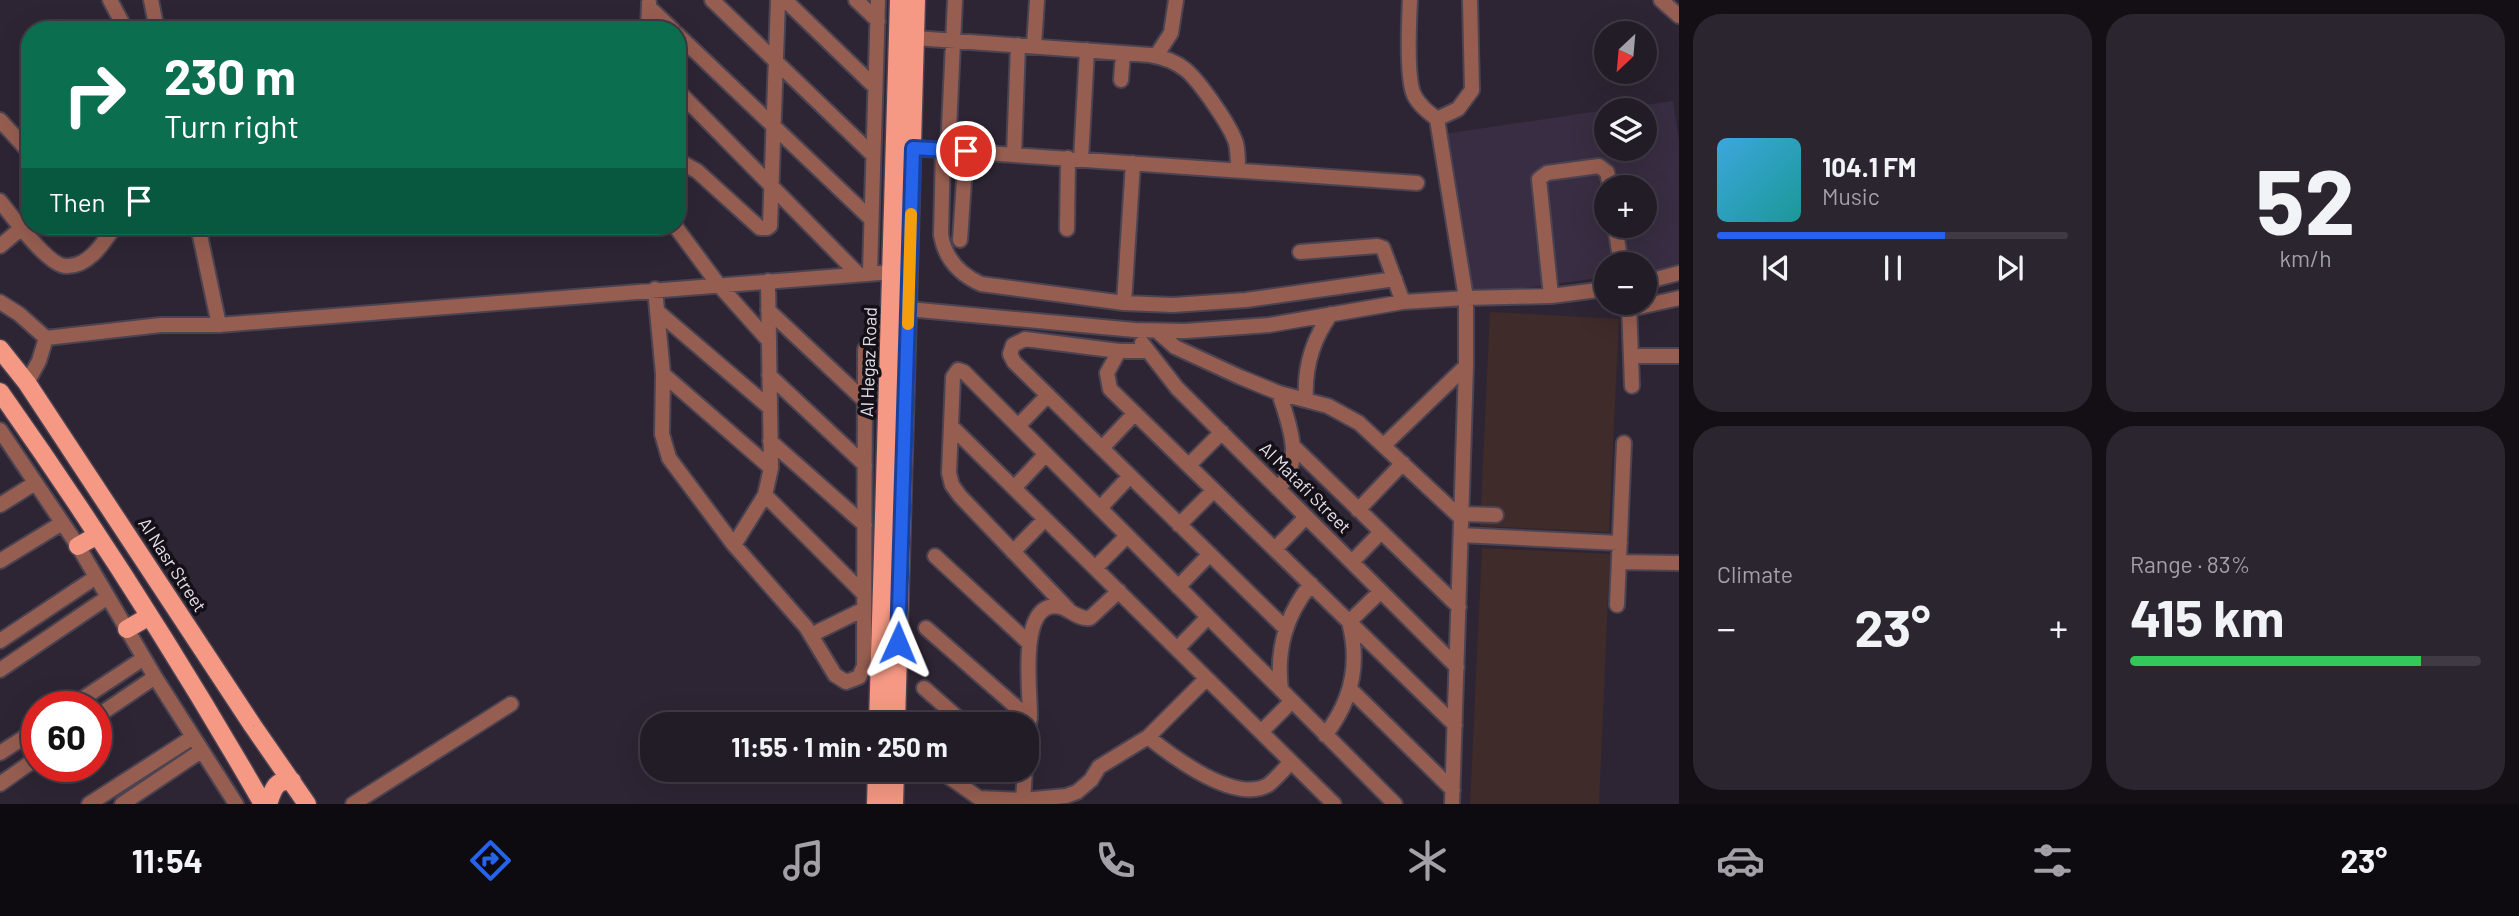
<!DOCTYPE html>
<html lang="en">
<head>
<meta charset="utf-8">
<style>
  body { margin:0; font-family:Barlow,sans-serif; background:#2a252f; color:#f1f3f6; height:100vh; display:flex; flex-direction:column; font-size:26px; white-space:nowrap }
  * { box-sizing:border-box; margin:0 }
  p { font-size:23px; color:#a2a1a7 }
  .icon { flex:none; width:38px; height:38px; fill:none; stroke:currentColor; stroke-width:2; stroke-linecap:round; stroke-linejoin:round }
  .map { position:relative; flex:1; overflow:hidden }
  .panel { display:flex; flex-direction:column; gap:14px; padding:14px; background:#130f15; width:840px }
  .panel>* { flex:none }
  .hud { position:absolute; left:21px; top:21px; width:665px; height:214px; border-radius:28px; box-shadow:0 7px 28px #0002,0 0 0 2px #3f3a44; background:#0b6e4f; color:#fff; overflow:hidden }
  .needle { width:46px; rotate:206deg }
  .buttons { position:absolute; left:1594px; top:21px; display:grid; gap:14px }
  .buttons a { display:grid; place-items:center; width:63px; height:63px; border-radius:50%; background:#221c27; box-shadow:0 7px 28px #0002,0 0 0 2px #3f3a44; font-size:35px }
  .speed { position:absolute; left:21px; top:691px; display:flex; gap:14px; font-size:35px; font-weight:700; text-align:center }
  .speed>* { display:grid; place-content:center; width:91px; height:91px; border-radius:50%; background:#221c27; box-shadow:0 7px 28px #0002,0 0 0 2px #3f3a44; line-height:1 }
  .speed .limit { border:10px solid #d22; background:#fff; color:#111 }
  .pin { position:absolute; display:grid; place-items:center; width:60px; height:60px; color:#fff; margin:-30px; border:4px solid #fff; border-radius:50%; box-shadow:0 2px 7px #0007 }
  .me { position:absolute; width:77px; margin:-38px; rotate:1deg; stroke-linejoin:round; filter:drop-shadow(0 0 5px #0008) }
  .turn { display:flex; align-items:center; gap:24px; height:147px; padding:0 28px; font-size:32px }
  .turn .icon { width:91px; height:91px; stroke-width:2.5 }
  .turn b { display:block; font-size:49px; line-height:60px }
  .then { display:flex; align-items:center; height:66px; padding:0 28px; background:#0003; gap:14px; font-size:26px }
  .big { font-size:52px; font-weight:700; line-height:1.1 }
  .panel .card { flex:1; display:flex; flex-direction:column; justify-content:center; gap:10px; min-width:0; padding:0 24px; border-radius:28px; background:#2a252f }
  .panel .dial { align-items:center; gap:0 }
  .dial b { font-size:91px; line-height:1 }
  .song { display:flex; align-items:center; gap:21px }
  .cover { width:84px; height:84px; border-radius:10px; background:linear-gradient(135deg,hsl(200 70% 55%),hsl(180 70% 35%)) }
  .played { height:7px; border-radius:4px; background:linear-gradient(90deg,#2563eb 65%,#3f3a44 65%) }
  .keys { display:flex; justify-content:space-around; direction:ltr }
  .heat { display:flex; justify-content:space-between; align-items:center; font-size:38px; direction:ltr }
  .charge { height:10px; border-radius:5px; background:linear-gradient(90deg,#34c759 83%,#3f3a44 0) }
  .panel .tiles { flex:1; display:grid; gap:14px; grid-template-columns:repeat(2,1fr) }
  .trip { position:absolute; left:640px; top:712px; width:399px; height:70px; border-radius:28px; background:#221c27; box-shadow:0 7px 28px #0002,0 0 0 2px #3f3a44; font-weight:700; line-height:70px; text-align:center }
  .dock { display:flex; height:112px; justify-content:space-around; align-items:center; background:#0e0b10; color:#a2a1a7 }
  .dock .icon { width:49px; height:49px }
  .dock .selected { color:#2563eb }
  .dock b { font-size:32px; color:#f1f3f6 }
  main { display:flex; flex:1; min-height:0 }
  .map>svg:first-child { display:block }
  .built { fill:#382d42; fill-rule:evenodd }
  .education { fill:#3f2b29 }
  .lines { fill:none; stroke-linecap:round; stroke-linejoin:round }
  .minor-casing { stroke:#4b4351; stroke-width:18 }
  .major-casing { stroke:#4b4351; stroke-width:21 }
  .minor { stroke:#965e51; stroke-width:14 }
  .major { stroke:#f59884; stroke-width:18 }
  .route-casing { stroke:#184099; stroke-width:18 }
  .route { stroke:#2563eb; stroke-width:12 }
  .slow { stroke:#f59e0b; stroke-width:12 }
  .labels { text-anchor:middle; stroke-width:7; stroke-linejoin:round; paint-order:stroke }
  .street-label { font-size:18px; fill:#e5e0ea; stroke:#141017 }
</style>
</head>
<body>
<main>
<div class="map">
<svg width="1679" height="804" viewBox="0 0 1679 804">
  <rect width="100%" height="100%" fill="#2e2534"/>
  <!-- built -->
  <path class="built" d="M1673,101L1679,139V267L1645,272V264H1606V277L1473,295L1444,134L1606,110V149H1645V110H1608ZM1606,187H1645V226H1606Z"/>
  <!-- education -->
  <path class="education" d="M1490,312L1619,319L1609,532L1480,526Z
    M1482,548L1610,554L1599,804H1470Z"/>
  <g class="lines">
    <defs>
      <path id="minor" d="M110,0L126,30
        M151,0L157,30
        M712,0L873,155
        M785,0L875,87
        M856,0L878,21
        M1410,0C1409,20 1406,78 1414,95C1419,105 1428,112 1437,119
        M1661,0L1679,16
        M649,7L673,30
        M648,30L649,3
        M677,34L871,219
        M915,38L1150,55C1163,57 1176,62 1186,70C1200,82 1230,125 1236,143C1238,152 1238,161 1238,170
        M1034,46L1037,0
        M1156,56L1171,33L1176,0
        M1121,80L1123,53
        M677,90L858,274
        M0,120L30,153
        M913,148L1417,183
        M943,149L941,235C945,259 959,274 981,284L1124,303L1173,305L1246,300L1395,279
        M948,150L955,0
        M1014,155L1018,45
        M1081,159L1087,50
        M677,160L697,171L760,228H767L770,226L778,0
        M0,201C11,215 48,266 66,266C89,267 104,242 115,226
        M198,226L219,325
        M675,226L718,284L769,341
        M1615,226L1621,264
        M1067,229L1068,158
        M960,240L966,151
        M0,246L30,221
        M1300,252L1377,246L1383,248L1403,302
        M870,273L878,0
        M1645,282L1679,273
        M655,289L663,374L662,434L669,458L734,545L806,627L835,675L846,682L859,677L864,666L865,349
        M1551,296L1539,179L1547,173L1599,166L1607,172L1610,187
        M0,302L19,314L46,338L39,361L27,383
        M1124,303L1133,163
        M1629,303L1632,386
        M908,309L1135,330L1185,331L1269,325L1403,302L1466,298L1551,296L1606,289
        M1630,309L1679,298
        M768,310L865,401
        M657,311L770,408
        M1157,331L1175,347L1240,377L1279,393L1328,406L1359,423L1461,518
        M46,338L161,325H219L892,272
        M1142,343L1177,388L1457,667
        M1119,351L1025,339L1013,345L1010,354L1014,362L1285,628
        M1148,351H1119L1107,373L1110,389L1455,725
        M1633,356H1679
        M663,374L771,468
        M769,375L865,465
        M1306,400C1304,367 1312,340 1331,314
        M951,426L1334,804
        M1018,426L1048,395
        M0,430L78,546L155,677L236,804
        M770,441L865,525
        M1384,445L1466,366
        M1294,447L1459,607
        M1102,448L1135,413
        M1189,465L1222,432
        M1014,488L1046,454
        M1278,489C1305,460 1289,425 1279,393
        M765,495L864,594
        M0,505L35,483
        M1100,508L1130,476
        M1358,510L1403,463
        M1462,514L1496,515
        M1179,525L1214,490
        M1461,535L1620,543
        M734,545L765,495L771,468L768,281
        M1275,549L1306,517
        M1013,552L1045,519
        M935,556L1029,643
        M0,561L62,523
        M1352,562L1381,532
        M1619,562L1679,563
        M1095,568L1127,536
        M1178,587L1210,554
        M1617,605L1624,443
        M1068,609L960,496L952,485L949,473L953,377L958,370L964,372L1395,804
        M926,628L1030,719
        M811,635L864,609
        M0,641L96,577
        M1177,649L1208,617
        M0,670L108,597
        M924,688L965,724
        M1350,689L1453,790
        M1281,690C1276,650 1285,616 1311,584
        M70,707L144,658
        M96,717L155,677
        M1261,732L1292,701
        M1325,735C1352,701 1360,663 1349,622L1381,591
        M1148,737C1173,757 1235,804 1268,785C1276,779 1284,769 1291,762
        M1027,743C1028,734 1029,724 1030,715C1030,691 1020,616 1049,607C1066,602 1074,620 1090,618L1119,591
        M0,753L37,729
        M939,770L979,798L1023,800L1066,796L1077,792L1091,780L1099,767L1148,737L1206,679
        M0,784L37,758
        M1023,800L1025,770
        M89,804L193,737
        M122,804L201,751
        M353,804L511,704
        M1452,804L1466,366V298L1437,119L1458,109L1472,90L1470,0"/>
      <path id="major" d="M0,349L27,383L253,726L307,804
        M0,392C94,525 182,663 263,804
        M78,546L96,536
        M127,629L148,617
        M878,724L899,0
        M896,724L916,0
        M268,804C273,790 275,779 292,781
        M876,804L877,770
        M894,804L895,770"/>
    </defs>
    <!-- minor casing -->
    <use href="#minor" class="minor-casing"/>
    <!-- major casing -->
    <use href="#major" class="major-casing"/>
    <!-- minor -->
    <use href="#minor" class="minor"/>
    <!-- major -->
    <use href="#major" class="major"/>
  </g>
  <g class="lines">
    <defs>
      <path id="route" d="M898,643L913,148L966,151"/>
    </defs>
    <!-- route casing -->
    <use href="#route" class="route-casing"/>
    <!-- route -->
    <use href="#route" class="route"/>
    <!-- slow -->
    <path class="slow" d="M908,324L911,214"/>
  </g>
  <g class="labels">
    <!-- street labels -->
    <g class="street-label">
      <text transform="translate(869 362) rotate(-88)" y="6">Al Hegaz Road</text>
      <text transform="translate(1305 488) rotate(45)" y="6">Al Matafi Street</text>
      <text transform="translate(172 565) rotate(57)" y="6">Al Nasr Street</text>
    </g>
  </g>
</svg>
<div class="buttons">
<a><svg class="needle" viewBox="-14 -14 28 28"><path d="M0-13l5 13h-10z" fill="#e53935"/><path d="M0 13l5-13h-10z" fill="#a2a1a7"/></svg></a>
<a><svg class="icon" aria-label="layers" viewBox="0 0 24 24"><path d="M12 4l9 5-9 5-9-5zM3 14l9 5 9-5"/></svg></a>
<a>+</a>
<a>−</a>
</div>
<div class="speed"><div class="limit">60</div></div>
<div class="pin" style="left:966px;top:151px;background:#d93025"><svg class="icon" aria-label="arrive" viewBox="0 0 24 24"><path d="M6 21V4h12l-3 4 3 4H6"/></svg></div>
<svg class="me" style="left:898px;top:643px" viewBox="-20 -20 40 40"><path d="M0-17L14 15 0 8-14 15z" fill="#2563eb" stroke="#fff" stroke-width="4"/></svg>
<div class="trip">11:55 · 1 min · 250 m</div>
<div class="hud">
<div class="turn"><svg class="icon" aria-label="right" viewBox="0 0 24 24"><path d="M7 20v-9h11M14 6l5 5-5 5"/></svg><div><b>230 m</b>Turn right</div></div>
<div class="then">Then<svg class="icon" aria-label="arrive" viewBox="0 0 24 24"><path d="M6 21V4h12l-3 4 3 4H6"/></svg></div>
</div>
</div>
<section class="panel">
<div class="tiles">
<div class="card">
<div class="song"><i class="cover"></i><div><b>104.1 FM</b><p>Music</p></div></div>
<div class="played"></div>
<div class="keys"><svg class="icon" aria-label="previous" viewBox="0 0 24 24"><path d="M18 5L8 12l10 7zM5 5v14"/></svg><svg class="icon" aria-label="pause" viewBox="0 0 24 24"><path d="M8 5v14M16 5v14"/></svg><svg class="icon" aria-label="next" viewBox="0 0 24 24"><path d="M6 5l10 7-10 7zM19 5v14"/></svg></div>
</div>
<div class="card dial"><b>52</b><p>km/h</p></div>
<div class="card"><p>Climate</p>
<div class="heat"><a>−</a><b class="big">23°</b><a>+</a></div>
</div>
<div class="card"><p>Range · 83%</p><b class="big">415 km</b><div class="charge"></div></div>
</div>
</section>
</main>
<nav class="dock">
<b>11:54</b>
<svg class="icon selected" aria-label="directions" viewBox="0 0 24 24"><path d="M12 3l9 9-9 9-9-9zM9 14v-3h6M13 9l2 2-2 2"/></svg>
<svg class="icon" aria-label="music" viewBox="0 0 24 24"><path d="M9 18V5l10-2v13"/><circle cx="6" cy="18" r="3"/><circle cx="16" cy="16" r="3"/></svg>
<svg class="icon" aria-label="phone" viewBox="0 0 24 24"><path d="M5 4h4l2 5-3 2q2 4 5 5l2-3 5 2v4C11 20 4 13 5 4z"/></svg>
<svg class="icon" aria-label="climate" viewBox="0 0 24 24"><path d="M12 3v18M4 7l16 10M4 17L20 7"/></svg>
<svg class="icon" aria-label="car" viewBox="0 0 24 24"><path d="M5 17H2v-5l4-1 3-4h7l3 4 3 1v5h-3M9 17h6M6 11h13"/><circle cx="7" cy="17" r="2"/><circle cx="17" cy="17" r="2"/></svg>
<svg class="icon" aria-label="filters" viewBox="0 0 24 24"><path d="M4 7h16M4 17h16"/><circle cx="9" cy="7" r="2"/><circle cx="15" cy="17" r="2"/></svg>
<b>23°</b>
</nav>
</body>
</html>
